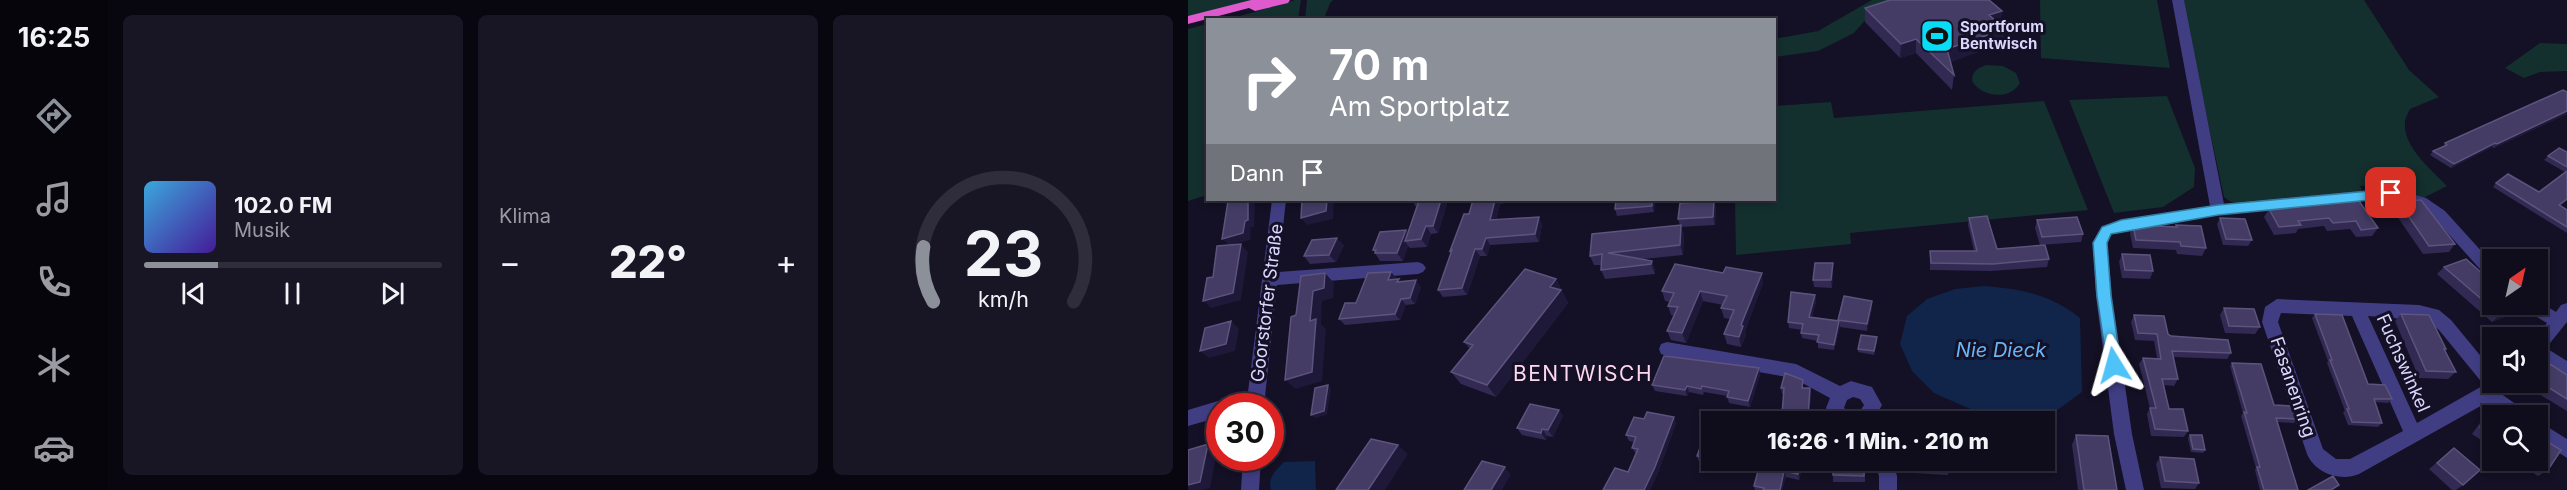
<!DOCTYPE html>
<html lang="de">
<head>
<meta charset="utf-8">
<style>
  body { margin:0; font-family:Inter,sans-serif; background:#181525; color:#f1f3f6; height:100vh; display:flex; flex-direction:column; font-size:22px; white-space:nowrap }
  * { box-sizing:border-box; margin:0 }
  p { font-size:20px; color:#9b9ba3 }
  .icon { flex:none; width:33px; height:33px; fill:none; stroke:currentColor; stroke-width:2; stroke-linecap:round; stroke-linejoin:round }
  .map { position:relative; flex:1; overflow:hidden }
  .details { display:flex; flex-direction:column; gap:15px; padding:15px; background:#08070f; width:1080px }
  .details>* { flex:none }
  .banner { position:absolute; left:18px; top:18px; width:570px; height:183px; border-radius:0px; box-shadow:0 3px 9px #0003,0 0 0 2px #2f2c3b; background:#8c9099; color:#fff; overflow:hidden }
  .needle { width:39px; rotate:34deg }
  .tools { position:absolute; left:1294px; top:249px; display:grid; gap:12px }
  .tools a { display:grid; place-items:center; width:66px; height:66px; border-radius:0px; background:#0f0c1c; box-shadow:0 3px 9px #0003,0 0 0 2px #2f2c3b; font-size:30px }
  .speed { position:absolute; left:18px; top:393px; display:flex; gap:12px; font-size:30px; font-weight:700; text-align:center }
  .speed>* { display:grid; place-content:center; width:78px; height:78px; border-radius:50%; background:#0f0c1c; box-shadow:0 3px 9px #0003,0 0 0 2px #2f2c3b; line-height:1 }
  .speed .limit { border:9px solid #d22; background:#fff; color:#111 }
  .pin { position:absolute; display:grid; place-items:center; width:51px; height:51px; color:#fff; margin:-26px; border-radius:12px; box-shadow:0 3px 9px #0006 }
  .me { position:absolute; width:66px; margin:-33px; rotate:352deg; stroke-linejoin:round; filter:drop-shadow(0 0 4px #0008) }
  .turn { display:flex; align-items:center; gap:21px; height:126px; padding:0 24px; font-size:27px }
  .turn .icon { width:78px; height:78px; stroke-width:2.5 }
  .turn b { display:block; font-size:42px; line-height:51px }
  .then { display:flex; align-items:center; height:57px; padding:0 24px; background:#0003; gap:12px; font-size:22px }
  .big { font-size:45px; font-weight:800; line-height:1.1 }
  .details .tile { flex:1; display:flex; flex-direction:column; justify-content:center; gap:9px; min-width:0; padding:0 21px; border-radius:9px; background:#181525 }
  .details .dial { align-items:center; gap:0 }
  .dial svg { height:156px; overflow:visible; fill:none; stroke:#2f2c3b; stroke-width:7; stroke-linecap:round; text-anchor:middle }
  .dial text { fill:#f1f3f6; stroke:none }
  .song { display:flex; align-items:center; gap:18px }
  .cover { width:72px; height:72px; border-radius:9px; background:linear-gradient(135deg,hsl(200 70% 55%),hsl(260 70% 35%)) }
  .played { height:6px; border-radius:3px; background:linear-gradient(90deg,#8c9099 25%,#2f2c3b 25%) }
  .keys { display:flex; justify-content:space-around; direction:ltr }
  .heat { display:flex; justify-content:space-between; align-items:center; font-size:33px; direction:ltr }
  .details .tiles { flex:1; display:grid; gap:15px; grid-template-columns:repeat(3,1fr) }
  .trip { position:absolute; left:513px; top:411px; width:354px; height:60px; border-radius:0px; background:#0f0c1c; box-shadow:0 3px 9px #0003,0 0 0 2px #2f2c3b; font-weight:800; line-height:60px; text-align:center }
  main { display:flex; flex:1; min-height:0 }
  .menu { display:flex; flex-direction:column; width:108px; justify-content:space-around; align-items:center; background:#06050b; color:#9b9ba3 }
  .menu .icon { width:42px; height:42px }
  .menu .active { color:#8c9099 }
  .menu b { font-size:27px; color:#f1f3f6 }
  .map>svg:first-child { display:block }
  .green { fill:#132f2e }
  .water { fill:#102549 }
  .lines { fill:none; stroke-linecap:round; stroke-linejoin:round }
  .minor { fill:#403d83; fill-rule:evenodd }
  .trunk { fill:#de5bce; fill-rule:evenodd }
  .wall { fill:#322a53 }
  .shaded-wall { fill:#1e1839 }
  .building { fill:#443c65; stroke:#5c547d; stroke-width:1.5 }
  .route { fill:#4fc3f7; stroke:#337fa1; stroke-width:1.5 }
  .labels { text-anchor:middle; stroke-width:6; stroke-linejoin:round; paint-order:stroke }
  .far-poi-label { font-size:15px; font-weight:bold; fill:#dbd6fe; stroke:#141025; text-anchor:start }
  .street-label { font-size:18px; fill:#dbd6fe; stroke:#141025 }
  .water-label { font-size:20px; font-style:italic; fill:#68b5fa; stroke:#141025 }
  .quarter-label { font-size:21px; letter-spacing:1.5px; fill:#fed8ef; stroke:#141025 }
</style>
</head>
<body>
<main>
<nav class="menu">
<b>16:25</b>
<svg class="icon active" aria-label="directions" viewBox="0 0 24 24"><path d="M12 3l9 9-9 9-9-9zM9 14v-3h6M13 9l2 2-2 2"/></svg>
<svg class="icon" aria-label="music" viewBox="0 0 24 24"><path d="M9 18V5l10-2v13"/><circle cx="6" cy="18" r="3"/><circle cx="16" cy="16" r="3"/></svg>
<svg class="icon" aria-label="phone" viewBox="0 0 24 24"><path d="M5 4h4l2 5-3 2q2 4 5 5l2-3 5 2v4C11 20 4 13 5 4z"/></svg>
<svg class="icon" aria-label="climate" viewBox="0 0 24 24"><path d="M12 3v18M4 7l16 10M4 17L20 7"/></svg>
<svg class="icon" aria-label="car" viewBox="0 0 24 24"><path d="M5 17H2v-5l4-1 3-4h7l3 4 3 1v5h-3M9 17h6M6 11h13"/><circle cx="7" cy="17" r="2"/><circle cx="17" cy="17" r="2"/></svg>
</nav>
<section class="details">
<div class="tiles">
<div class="tile">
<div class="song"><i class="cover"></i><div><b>102.0 FM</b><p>Musik</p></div></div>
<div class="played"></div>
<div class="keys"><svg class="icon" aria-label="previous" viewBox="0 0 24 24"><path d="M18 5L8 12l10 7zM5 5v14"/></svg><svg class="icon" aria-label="pause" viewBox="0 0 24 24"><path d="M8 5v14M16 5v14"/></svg><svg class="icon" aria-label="next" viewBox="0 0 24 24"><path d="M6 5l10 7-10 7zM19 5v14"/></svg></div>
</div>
<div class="tile"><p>Klima</p>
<div class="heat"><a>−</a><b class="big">22°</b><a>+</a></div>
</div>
<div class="tile dial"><svg viewBox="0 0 100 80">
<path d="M14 69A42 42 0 1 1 86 69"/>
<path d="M14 69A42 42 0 0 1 9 41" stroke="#8c9099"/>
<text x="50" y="56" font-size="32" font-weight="700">23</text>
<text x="50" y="72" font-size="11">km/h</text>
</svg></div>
</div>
</section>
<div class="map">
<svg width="1379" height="490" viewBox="0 0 1379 490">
  <rect width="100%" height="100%" fill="#141025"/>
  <!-- green -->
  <path class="green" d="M0,0H64L0,17Z
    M107,0H113L110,19L38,20Z
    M119,0H145L142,3L136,19H117Z
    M684,0H714L679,18L666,33L630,51L587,57L586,39L630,31Z
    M852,0H969L982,68L853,58Z
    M994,0H1176L1221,70L1251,97L1222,109C1220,113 1217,119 1217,123C1215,147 1244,170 1259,186L1233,199L1190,184L1172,186L1175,193L1054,204L1043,202L1036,197Z
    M19,24V195L0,201V29Z
    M1352,43L1379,44V71L1352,72L1336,78L1317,68Z
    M798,65L815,66L828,73L832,83C822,101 793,97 784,81C784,71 790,68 798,65Z
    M979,96L1007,168L1006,187L975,207L926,213L881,100Z
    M856,101L900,210L662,233L663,244L548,255L547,200H586L587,106L643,102L646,118Z"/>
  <!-- water -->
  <path class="water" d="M796,286C832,289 863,294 892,318L894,392L868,411L845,417L787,411L746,393L724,371L712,344L719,316L739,299L767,289Z
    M127,461L128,490H83C79,478 88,470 96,462Z"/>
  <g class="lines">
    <!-- minor -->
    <path class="minor" d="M984,0H996L1036,204L1203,188L1238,198L1257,211L1305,264V280L1300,278L1247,219L1228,206L1203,198L1030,215L934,230L924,234L919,242L924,296L944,434L956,490H938L926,434L908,296L905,242L914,226L933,220L1022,206Z
      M84,200H98L90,272L230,262L235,264L238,268L235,272L230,274L89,285L76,406H32V417L0,426V410L60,392Z
      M1089,299L1231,305L1251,310L1263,320L1305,371V382H1319L1312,393L1336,410L1339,416H1315L1298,403L1171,474C1152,482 1127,473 1119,454L1074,322L1077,307ZM1093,313L1164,316L1215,431L1162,459H1148L1135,449L1090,322ZM1180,316L1240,321L1251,330L1296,385L1229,423Z
      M1350,301L1368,312L1373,305L1379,303V322L1358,348L1379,361V377L1350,361V338H1347L1359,323L1335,309L1333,304H1350Z
      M479,342L608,364L652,386L663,381L684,387L694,405L685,422H645L638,408L642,398L605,378L479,356L473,354L471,349L473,344ZM665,397L672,399L676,405L672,411L665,414L656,408L659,400Z
      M1350,421L1379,439V458L1350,439Z
      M55,458H73L71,490H53Z
      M686,460H704L709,476V490H691V476Z"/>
    <!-- trunk -->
    <path class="trunk" d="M63,0H102L100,3L67,11L61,8L0,24V16Z"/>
  </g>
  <!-- wall -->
  <path class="wall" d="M677,8L814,11L812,24L817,29L815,43L762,62L766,75L764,90L728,53L712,58L677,22Z
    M1379,92V114L1306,148L1304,147L1263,168L1242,155L1245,151L1255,147L1257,143Z
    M1379,152V200L1372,206L1379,210V233L1305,187L1308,183L1351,192L1377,172L1356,160L1360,156Z
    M260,200L250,233L243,234L239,247L222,248L220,246L215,261H192L185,250L218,230L220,232L228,207L225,202Z
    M285,200H317L316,203L312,204L308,220L354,224L351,242L302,245L299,256H292L279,295L255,297L250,290L263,252L262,251L281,214Z
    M428,200H467L466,212L429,216L427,209Z
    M1171,201L1190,228L1184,236L1168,237L1162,229L1139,231L1136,226L1110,229L1108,233L1086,235L1076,217L1081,209Z
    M1210,201L1267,244L1261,252L1235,254L1204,209Z
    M528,208L527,225L493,227L496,235L495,255L455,259L464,261L467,270V274L417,279L413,270V265H406L402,256L492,225L490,219Z
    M781,218L809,249L861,259L859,267L803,271L742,270V251H786L780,225Z
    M1032,218L1064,240L1060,246L1035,245L1029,224Z
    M849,220L895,234L893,242L852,245L847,228Z
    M945,225L987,227L988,225L1018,248L1014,256L989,254L988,250L945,248L942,233Z
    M156,245L148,262L122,264L116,256Z
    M934,254L965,271L962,279L934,278L931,262Z
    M645,263V271L644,288L626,287L625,280Z
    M1256,267L1332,307L1324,314L1304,322L1249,274Z
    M203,272L208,278V279L213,282L233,287L227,304L218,305L212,320L157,325L151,319Z
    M368,279L380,303L308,397L273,384L263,372L282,349L276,342Z
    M575,283L557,331L558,335L553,347L539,344L536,334L543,319L536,318L533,308L535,305L515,301L498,343L483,340L479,331L486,316L483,315L480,306L482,302L477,301L474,291Z
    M627,295L628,302L624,317L650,321V320L684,308L679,331L652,327L646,350L630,348V341L614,338L613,333L614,330L601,328L600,322Z
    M1036,308L1072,327L1067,334L1037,333L1032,315Z
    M1127,314L1180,384L1204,399L1200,403L1187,402L1194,423L1190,427L1160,425L1155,412L1157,411L1139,363L1140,361L1124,318Z
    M1213,314L1258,349L1257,350L1268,372L1260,379L1231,378L1207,321Z
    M946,315L983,336L1043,353L1039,359L985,357L990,379L986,386L976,385L981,409L1000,431L996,437L963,436L959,414L962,408L951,364L955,358H969L966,341L947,340L943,322Z
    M689,341L686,355L670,352V349Z
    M1044,363L1086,405L1109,419L1106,423L1089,422L1110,490H1072L1067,470L1068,468L1053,416L1055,413L1042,366Z
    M1362,364L1379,375V411L1341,388L1345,382H1350V375L1353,371Z
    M571,368L572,375L562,407L541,403L539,396L516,392L515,395L501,392L499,396L467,391L464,385Z
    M615,380V388H622L623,394L621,421H595L594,415L596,394H594L593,388Z
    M1306,409L1305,416V448L1284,434L1297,416Z
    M371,410L375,416L365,437L359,436L358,440L334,435L329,428Z
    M488,423L470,473L462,490L440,472L448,454L444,448L446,442L441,441L438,435Z
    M524,426V460H538L536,467L511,462L509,456Z
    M888,435L929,490H890L884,445Z
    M1002,435L1017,450L1015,453L1003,452L1000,438Z
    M1266,448L1275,485L1268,490H1264L1241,469Z
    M972,457L1011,483L1007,489L973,488L968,464Z
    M616,460L611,480L598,477L594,490H567L566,486Z
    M677,460V482H645V475Z
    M727,460L761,469L760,475L726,473Z
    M1325,460H1350L1360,470L1350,476Z"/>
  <!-- shaded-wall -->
  <path class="shaded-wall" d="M814,11L812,25L801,15Z
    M817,29L815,43L758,64L759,49Z
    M728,39V53L712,58L713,44Z
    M1379,111V114L1306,148L1309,144Z
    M1307,143L1304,147L1263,168L1266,164Z
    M60,200H67L66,227H63L62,240L41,245L34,239Z
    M139,200H146L145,219L119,225L113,218Z
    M253,200H260L250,233L245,226Z
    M307,200H310L312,204L306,228L302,220Z
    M464,200H467L466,212L464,206Z
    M526,201L528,208L527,225L525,217Z
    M351,217L354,224L351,242L347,234Z
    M493,225L496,235L495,255L492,245Z
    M238,226L243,234L239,247L233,239Z
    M218,230L224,237L217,241L220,246L215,261L209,253Z
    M149,238L156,245L148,262L141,255Z
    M298,238L302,245L299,256L294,249Z
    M53,244L60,252L53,300L23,308L15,301Z
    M287,249L292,256L279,295L274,288Z
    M464,261L467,270V274L463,264Z
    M645,263V271L644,288L643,280Z
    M203,272L208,278L205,286L200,280Z
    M137,273L146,283L145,298L134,301L133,324L138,329L134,381L108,389L97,380L122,321L125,291Z
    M574,273L575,283L557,331L558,335L553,347L551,337L553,325Z
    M368,279L380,303L308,397L299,385L362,287Z
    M228,280L233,287L227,304L222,298Z
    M512,291L515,301L498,343L494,333Z
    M627,295L628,302L622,323L621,317Z
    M213,299L218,305L212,320L207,314Z
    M684,301V308L679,331V324Z
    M1332,307L1324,314L1304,322L1312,315Z
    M43,321L51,329L47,351L21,358L12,351Z
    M651,321L652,327L646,350V345Z
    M571,368L572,375L562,407L560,401Z
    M140,385L143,389L139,415L127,418L123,415Z
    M499,386L501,392L499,396L497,390Z
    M622,388L623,394L621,421L620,416Z
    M371,410L375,416L365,437L360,430Z
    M486,417L488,423L470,473L462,490H456Z
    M354,429L359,436L358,440L353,433Z
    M20,444L29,451L22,488L15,490H0V485Z
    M210,445L220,454L197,490H180Z
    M534,460H538L536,467L534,462Z
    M614,460H616L611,480L610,474Z
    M317,467L323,475L314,490H303Z
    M596,471L598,477L594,490H592Z"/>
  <!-- building -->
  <path class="building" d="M702,0H801L814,11L801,15L817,29L759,49L766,75L728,39L713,44L677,8Z
    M1375,90L1379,92V111L1309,144L1307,143L1266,164L1245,151L1259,145L1257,143Z
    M1371,148L1379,152V167L1360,156Z
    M1379,171V199L1371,205L1379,210V227L1308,183L1320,174L1351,192Z
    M38,200H60V220L57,221L55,233L34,239L40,201L38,202Z
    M114,200H139L138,211L113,218Z
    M226,200H253L245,226H238L233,239L217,241L231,201L225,202Z
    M285,200H307L302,220L351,217L347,234L298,238L294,249H287L274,288L250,290L264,250L262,251L276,214H281Z
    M428,200H464V206L427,209Z
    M1233,200L1267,244L1241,246L1210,201Z
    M526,201L525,217L490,219L492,203Z
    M1171,201L1190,228L1173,230L1168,221L1145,223L1141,218L1110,221L1113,225L1091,227L1081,209Z
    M799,216L809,249L857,245L861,259L805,264L743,263L742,251H789L781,218Z
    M889,217L895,234L854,237L849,220Z
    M1032,218L1057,219L1064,240L1038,239Z
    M493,225L492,245L420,253L464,261L463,264L413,270L414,254L402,256L404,234Z
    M945,225L989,227L988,225L1013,226L1018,248L993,246L992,242L948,240Z
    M218,230L209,253H187L188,250H185L192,232Z
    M149,238L141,255L116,256L124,240Z
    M53,244L45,293L15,301L19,278L25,277L29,246Z
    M934,254L962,255L965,271L937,270Z
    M1278,259L1305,283V304H1329L1332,307L1312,315L1256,267Z
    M627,263H645L643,280H625Z
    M487,264L535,273L538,267L574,273L553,325L555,326L551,337L536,334L546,310L533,308L539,296L512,291L494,333L479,331L490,307L480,306L486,293L474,291Z
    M337,269L368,279L362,287L373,290L299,385L263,372L285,345L276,342Z
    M203,272L200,280L211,279L209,282L228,280L222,298L213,299L207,314L151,319L157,303H168L180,273Z
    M137,273L136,288L125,291L122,321L128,319L124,372L97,380L103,317L108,315L113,276Z
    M603,292L627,295L621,317L651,321L646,345L629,342L631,335L613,333L615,324L600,322Z
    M656,296L684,301L679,324L650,320Z
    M1036,308L1066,309L1072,327L1041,326Z
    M1127,314L1154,315L1180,384L1197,385L1204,399H1186L1194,423L1164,422L1159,409H1161L1142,360H1144Z
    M1213,314L1241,315L1258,349H1256L1268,372L1238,371Z
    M946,315L976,316L980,334L983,336L1040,340L1043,353L984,351L990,379H974L981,409H995L1000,431L967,429L962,408H968L955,358L973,359L969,334L950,333Z
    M43,321L38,344L12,351L17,328Z
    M673,335L689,337L686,351L670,349Z
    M476,356L571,368L560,401L539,397L541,391L514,386L513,389L499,386L497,390L464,385Z
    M1044,363L1073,364L1086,405L1104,406L1109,419L1088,418L1110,490H1076L1069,467H1072L1056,412L1059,413Z
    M1362,364L1379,375V399L1350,381Z
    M597,373L615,380L614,388H622L620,416L594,415L596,388H593Z
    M140,385L136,411L123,415L127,388Z
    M342,404L371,410L360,430L354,429L353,433L329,428Z
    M1306,409L1316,416H1305V435L1292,427Z
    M459,412L486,417L467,467L456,490H415L427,468L440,472L450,449L444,448L448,437L438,435L446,417L456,419Z
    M520,426H524V459L509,456Z
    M888,435L920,436L929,490H896Z
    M1002,435H1014L1017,450L1005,449Z
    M1350,436L1373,450L1360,470L1344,460H1350Z
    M183,439L210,445L180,490H148Z
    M20,444L12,482L0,485V450Z
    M1266,448L1292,470L1275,485L1249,463Z
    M972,457L1006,459L1011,483L977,481Z
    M573,460H614L610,474L596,471L592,490H575L576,488L566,486Z
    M645,460H677L676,476L645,475Z
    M727,460H761V469L727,467Z
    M294,461L317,467L303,490H276Z
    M1145,476L1151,485L1143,490H1120Z"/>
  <!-- route -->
  <path class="route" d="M1203,189L1209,193L1203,198L1030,215L923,234L919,243L923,296L933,365L931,370L926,372L920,370L909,296L905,243L914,227L933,220L1030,205Z"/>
  <!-- icons -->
  <defs>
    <symbol id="stadium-square" viewBox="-11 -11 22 22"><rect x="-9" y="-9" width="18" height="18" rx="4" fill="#09ddf6" stroke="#141025"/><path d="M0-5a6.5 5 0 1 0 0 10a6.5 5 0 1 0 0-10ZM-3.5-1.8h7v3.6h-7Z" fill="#111"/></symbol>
  </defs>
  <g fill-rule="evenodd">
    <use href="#stadium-square" x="730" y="17" width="38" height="38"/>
  </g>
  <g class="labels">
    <!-- far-poi labels -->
    <g class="far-poi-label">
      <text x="772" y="32">Sportforum<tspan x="772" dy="17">Bentwisch</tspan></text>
    </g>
    <!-- street labels -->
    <g class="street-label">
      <text transform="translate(79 303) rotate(-83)" y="6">Goorstorfer Straße</text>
      <text transform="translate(1215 363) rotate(66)" y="6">Fuchswinkel</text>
      <text transform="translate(1105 387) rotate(71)" y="6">Fasanenring</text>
    </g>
    <!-- water labels -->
    <g class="water-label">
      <text x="813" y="357">Nie Dieck</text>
    </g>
    <!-- quarter labels -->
    <g class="quarter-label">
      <text x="395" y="381">BENTWISCH</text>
    </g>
  </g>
</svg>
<div class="tools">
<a><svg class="needle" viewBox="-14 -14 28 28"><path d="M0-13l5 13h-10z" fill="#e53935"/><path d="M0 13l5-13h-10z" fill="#9b9ba3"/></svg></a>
<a><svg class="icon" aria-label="sound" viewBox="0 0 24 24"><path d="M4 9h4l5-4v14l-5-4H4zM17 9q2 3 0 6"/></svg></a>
<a><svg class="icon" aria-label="search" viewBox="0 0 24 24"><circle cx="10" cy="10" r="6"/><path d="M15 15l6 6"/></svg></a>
</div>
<div class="speed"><div class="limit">30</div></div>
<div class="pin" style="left:1203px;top:193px;background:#d93025"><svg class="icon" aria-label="arrive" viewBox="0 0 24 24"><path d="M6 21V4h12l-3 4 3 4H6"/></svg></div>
<svg class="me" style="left:926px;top:365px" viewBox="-20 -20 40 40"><path d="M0-17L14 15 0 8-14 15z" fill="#4fc3f7" stroke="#fff" stroke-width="4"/></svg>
<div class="trip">16:26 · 1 Min. · 210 m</div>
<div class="banner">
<div class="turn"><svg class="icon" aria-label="right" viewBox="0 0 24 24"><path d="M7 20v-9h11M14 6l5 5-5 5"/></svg><div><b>70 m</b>Am Sportplatz</div></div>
<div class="then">Dann<svg class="icon" aria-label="arrive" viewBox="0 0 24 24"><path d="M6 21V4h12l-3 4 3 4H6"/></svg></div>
</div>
</div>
</main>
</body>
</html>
